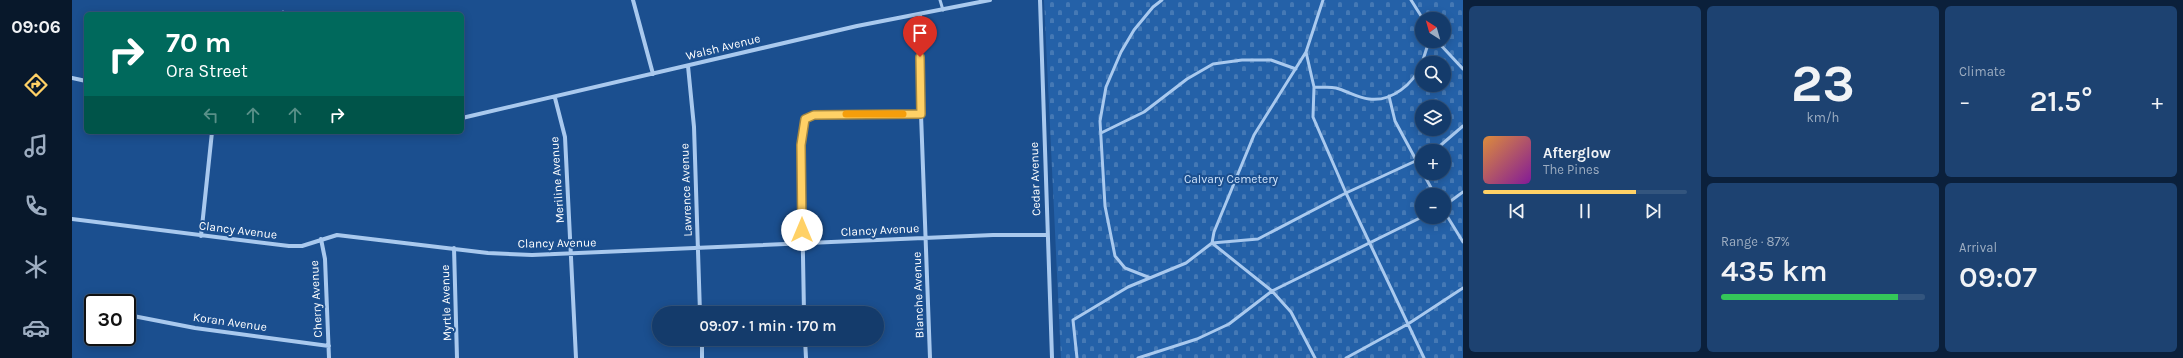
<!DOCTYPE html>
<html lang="en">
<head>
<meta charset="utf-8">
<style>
  body { margin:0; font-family:Karla,sans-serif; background:#1d4271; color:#f1f3f6; height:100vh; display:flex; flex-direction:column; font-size:15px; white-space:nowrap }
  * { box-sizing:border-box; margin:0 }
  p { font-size:13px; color:#9dadc1 }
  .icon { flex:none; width:22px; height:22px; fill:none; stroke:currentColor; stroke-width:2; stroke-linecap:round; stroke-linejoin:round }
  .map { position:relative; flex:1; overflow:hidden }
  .panel { display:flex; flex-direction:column; gap:6px; padding:6px; background:#0b203b; width:720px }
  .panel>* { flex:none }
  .guide { position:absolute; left:12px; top:12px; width:380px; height:122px; border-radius:6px; box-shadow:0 2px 10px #0003,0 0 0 1px #33557e; background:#00695c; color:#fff; overflow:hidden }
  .needle { width:26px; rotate:323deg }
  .controls { position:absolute; left:1343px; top:12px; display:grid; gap:8px }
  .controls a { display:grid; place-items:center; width:36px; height:36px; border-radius:50%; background:#143b6b; box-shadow:0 2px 10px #0003,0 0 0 1px #33557e; font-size:20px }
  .speed { position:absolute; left:12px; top:294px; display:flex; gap:8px; font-size:20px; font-weight:700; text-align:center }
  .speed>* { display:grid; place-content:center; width:52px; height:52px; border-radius:50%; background:#143b6b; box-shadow:0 2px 10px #0003,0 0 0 1px #33557e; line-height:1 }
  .speed .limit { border:2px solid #111; border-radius:6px; background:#fff; color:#111 }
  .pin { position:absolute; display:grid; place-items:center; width:34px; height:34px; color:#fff; margin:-41px -17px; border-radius:50% 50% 50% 0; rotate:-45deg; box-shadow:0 0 4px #0007 }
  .pin .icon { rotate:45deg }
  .me { position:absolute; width:44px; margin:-22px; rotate:0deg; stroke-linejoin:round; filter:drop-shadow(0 0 3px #0008) }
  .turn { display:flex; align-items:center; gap:14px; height:84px; padding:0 16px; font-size:18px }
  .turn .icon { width:52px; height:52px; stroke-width:2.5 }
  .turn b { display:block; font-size:28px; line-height:34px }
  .lanes { display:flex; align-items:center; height:38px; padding:0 16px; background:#0003; justify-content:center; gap:20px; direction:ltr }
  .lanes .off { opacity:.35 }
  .big { font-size:30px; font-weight:600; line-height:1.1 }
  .panel .tile { flex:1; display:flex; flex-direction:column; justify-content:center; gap:6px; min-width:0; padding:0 14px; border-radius:6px; background:#1d4271 }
  .panel .dial { align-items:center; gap:0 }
  .dial b { font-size:52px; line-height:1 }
  .song { display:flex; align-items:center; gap:12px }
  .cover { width:48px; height:48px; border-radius:6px; background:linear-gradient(135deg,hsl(30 70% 55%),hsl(290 70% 35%)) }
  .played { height:4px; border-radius:2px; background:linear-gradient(90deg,#ffd166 75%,#33557e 75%) }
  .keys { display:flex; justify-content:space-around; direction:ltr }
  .heat { display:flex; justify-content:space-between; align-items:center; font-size:22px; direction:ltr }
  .charge { height:6px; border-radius:3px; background:linear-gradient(90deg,#34c759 87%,#33557e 0) }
  .panel .tiles { flex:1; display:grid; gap:6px; grid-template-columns:repeat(3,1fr) }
  .tile:first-child { grid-row:span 2 }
  .trip { position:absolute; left:580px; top:306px; width:232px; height:40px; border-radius:20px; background:#143b6b; box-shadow:0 2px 10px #0003,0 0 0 1px #33557e; font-weight:600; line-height:40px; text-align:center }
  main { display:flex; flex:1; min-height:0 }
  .tabs { display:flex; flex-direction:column; width:72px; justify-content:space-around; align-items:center; background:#08182b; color:#9dadc1 }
  .tabs .icon { width:28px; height:28px }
  .tabs .current { color:#ffd166 }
  .tabs b { font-size:18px; color:#f1f3f6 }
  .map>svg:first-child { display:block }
  .cemetery { fill:url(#cemetery-stones); fill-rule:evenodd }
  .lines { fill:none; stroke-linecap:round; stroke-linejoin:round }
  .lane { stroke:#a9c9ee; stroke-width:3 }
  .street { stroke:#a9c9ee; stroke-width:4 }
  .route-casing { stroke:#a68842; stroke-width:10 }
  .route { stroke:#ffd166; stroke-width:7 }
  .slow { stroke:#f59e0b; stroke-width:7 }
  .labels { text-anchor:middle; stroke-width:4; stroke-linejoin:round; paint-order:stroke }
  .street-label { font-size:12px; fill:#fff; stroke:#1b4f8f }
  .park-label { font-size:12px; fill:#cfe3fa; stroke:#1b4f8f }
</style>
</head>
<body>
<main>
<nav class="tabs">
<b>09:06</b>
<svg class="icon current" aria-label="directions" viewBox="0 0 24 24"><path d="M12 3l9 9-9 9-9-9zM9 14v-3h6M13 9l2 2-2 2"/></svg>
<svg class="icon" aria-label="music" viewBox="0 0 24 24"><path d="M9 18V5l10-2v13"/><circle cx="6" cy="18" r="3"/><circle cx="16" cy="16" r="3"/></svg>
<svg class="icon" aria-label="phone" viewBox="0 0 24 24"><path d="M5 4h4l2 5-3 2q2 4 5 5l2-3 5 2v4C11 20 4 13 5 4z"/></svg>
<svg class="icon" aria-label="climate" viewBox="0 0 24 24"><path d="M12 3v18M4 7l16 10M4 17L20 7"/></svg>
<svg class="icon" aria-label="car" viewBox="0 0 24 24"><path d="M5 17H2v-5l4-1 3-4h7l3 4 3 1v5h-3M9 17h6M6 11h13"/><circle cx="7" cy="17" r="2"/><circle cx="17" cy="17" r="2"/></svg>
</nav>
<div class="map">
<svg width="1391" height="358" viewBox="0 0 1391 358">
  <defs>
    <pattern id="cemetery-stones" width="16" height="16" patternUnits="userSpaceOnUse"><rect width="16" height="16" fill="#2461a8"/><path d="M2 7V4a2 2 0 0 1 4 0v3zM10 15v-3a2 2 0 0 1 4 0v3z" fill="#4579b5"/></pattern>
  </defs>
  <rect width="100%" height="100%" fill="#1b4f8f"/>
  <!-- cemetery -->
  <path class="cemetery" d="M972,0H1391V358H989ZM1350,19H1372V41H1350ZM1350,63H1372V85H1350ZM1350,107H1372V129H1350ZM1350,151H1372V173H1350ZM1350,195H1372V217H1350Z"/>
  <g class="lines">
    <!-- lane -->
    <path class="lane" d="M868,0L871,10
      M1251,0L1234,52L1242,87L1241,117L1274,193L1352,358
      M1339,0L1351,19
      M211,12V14
      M1365,41L1391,69
      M1350,63L1357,41
      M1242,87C1249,87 1257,87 1264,88C1275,91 1286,98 1297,99C1320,102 1341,84 1350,64
      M1317,96L1323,121L1350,171
      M1029,133L1072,112L1115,79L1141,64L1170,60H1199L1224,69
      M1362,151L1391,126
      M1351,173L1363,195
      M1372,206L1391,192
      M1372,211L1391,242
      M1140,243L1186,239L1274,193L1350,158
      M1140,243L1200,291L1219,312L1243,358
      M1076,277L1053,268L1043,256L1033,206L1028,121L1034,87L1049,52L1062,30L1081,7L1090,0
      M1005,358L1001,320L1056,287L1114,263L1140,243L1142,232L1182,135L1234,52
      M1066,358L1125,339L1157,324L1200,291L1350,217
      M1274,358L1336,324L1391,288"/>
    <!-- street -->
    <path class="street" d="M561,0L581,74
      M968,0L980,358
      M848,15L849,114L858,358
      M616,66L622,127L628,313
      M0,78L14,81
      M483,98L493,137L504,358
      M390,118L785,26L918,0
      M0,219L217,246H230L265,235L416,253L460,255L921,235H974
      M129,236L140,132
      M249,239L253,259L257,358
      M382,248L385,358
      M732,313L729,145L733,119L742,115L849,114
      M56,315L123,328L257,346
      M630,339V358
      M733,339L734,358"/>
  </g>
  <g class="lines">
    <defs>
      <path id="route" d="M730,230L729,145L733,119L742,115L849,114L848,57"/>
    </defs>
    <!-- route casing -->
    <use href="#route" class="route-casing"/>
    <!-- route -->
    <use href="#route" class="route"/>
    <!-- slow -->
    <path class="slow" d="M774,114H831"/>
  </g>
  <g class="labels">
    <!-- street labels -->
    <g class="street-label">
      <text transform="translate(651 47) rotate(-14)" y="4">Walsh Avenue</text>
      <text transform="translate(963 179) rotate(-92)" y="4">Cedar Avenue</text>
      <text transform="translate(485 180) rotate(-94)" y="4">Meriline Avenue</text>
      <text transform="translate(614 190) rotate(-92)" y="4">Lawrence Avenue</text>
      <text transform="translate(166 230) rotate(7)" y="4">Clancy Avenue</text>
      <text transform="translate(808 230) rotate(-3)" y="4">Clancy Avenue</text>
      <text transform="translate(485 243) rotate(-1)" y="4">Clancy Avenue</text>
      <text transform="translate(846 295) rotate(-92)" y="4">Blanche Avenue</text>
      <text transform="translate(244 299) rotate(-93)" y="4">Cherry Avenue</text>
      <text transform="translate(374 303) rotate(-92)" y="4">Myrtle Avenue</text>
      <text transform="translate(158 322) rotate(8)" y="4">Koran Avenue</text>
    </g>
    <!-- park labels -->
    <g class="park-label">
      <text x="1159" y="183">Calvary Cemetery</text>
    </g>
  </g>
</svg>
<div class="controls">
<a><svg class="needle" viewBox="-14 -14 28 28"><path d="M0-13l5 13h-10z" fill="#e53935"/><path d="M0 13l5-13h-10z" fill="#9dadc1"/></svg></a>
<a><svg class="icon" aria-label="search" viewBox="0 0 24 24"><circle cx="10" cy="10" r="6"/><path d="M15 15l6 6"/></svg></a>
<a><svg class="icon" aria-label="layers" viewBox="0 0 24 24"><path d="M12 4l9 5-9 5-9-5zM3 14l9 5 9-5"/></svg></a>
<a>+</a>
<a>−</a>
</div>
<div class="speed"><div class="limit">30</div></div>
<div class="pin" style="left:848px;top:57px;background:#d93025"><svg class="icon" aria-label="arrive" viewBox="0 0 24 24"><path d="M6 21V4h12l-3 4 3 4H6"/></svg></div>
<svg class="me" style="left:730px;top:230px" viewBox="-20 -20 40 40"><circle r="19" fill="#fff"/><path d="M0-13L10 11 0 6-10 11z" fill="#ffd166"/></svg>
<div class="trip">09:07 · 1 min · 170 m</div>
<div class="guide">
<div class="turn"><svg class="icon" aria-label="right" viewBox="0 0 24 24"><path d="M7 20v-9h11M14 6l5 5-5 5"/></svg><div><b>70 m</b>Ora Street</div></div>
<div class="lanes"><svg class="icon off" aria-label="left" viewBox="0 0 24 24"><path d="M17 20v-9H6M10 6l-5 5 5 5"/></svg><svg class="icon off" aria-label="ahead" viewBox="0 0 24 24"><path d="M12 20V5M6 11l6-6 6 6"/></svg><svg class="icon off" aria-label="ahead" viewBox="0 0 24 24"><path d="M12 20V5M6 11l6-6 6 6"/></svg><svg class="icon" aria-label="right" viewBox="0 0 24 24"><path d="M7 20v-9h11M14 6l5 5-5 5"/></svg></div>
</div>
</div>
<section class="panel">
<div class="tiles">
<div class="tile">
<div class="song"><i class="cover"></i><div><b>Afterglow</b><p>The Pines</p></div></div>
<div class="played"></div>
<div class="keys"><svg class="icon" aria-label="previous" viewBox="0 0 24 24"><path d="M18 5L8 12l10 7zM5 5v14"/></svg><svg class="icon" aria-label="pause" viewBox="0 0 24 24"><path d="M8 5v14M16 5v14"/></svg><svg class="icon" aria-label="next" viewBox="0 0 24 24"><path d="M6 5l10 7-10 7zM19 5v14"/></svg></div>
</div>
<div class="tile dial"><b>23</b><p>km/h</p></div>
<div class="tile"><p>Climate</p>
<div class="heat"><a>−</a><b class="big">21.5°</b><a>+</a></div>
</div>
<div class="tile"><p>Range · 87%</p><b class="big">435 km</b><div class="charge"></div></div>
<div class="tile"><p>Arrival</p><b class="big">09:07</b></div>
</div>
</section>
</main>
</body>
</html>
